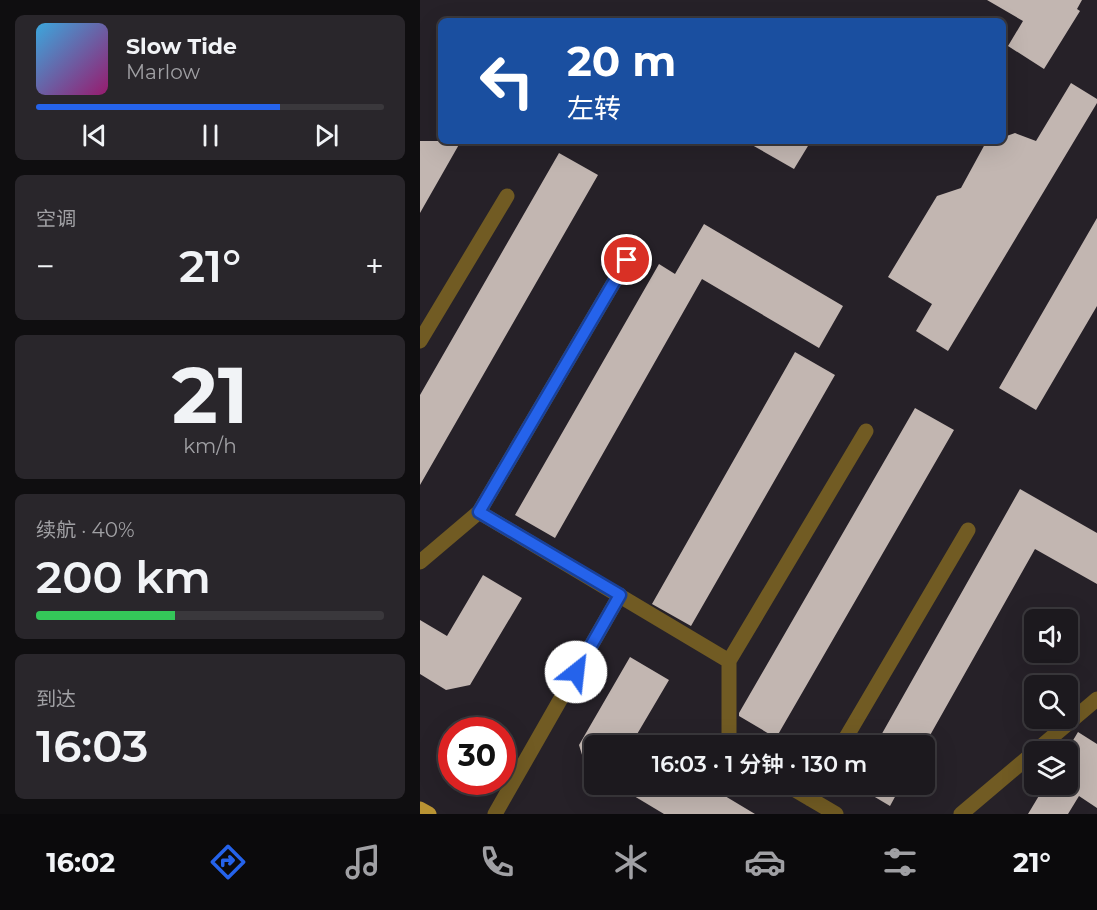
<!DOCTYPE html>
<html lang="zh">
<head>
<meta charset="utf-8">
<style>
  body { margin:0; font-family:Montserrat,"Noto Sans SC",sans-serif; background:#29262b; color:#f1f3f6; height:100vh; display:flex; flex-direction:column; font-size:22px; white-space:nowrap }
  * { box-sizing:border-box; margin:0 }
  p { font-size:20px; color:#a0a0a4 }
  .icon { flex:none; width:33px; height:33px; fill:none; stroke:currentColor; stroke-width:2; stroke-linecap:round; stroke-linejoin:round }
  .map { position:relative; flex:1; overflow:hidden }
  .details { display:flex; flex-direction:column; gap:15px; padding:15px; background:#0f0e10; width:420px }
  .details>* { flex:none }
  .hud { position:absolute; left:18px; top:18px; width:568px; height:126px; border-radius:9px; box-shadow:0 6px 24px #0002,0 0 0 2px #3a383c; background:#1a4fa0; color:#fff; overflow:hidden }
  .fabs { position:absolute; left:604px; top:609px; display:grid; gap:12px }
  .fabs a { display:grid; place-items:center; width:54px; height:54px; border-radius:9px; background:#1c191e; box-shadow:0 6px 24px #0002,0 0 0 2px #3a383c; font-size:30px }
  .speed { position:absolute; left:18px; top:717px; display:flex; gap:12px; font-size:30px; font-weight:700; text-align:center }
  .speed>* { display:grid; place-content:center; width:78px; height:78px; border-radius:50%; background:#1c191e; box-shadow:0 6px 24px #0002,0 0 0 2px #3a383c; line-height:1 }
  .speed .limit { border:9px solid #d22; background:#fff; color:#111 }
  .pin { position:absolute; display:grid; place-items:center; width:51px; height:51px; color:#fff; margin:-26px; border:3px solid #fff; border-radius:50%; box-shadow:0 2px 6px #0007 }
  .me { position:absolute; width:66px; margin:-33px; rotate:29deg; stroke-linejoin:round; filter:drop-shadow(0 0 4px #0008) }
  .turn { display:flex; align-items:center; gap:21px; height:126px; padding:0 30px; font-size:27px }
  .turn .icon { width:78px; height:78px; stroke-width:2.5 }
  .turn b { display:block; font-size:42px; line-height:51px }
  .big { font-size:45px; font-weight:600; line-height:1.1 }
  .details .widget { flex:1; display:flex; flex-direction:column; justify-content:center; gap:9px; min-width:0; padding:0 21px; border-radius:9px; background:#29262b }
  .details .dial { align-items:center; gap:0 }
  .dial b { font-size:78px; line-height:1 }
  .song { display:flex; align-items:center; gap:18px }
  .cover { width:72px; height:72px; border-radius:9px; background:linear-gradient(135deg,hsl(200 70% 55%),hsl(320 70% 35%)) }
  .played { height:6px; border-radius:3px; background:linear-gradient(90deg,#2563eb 70%,#3a383c 70%) }
  .keys { display:flex; justify-content:space-around; direction:ltr }
  .heat { display:flex; justify-content:space-between; align-items:center; font-size:33px; direction:ltr }
  .charge { height:9px; border-radius:4px; background:linear-gradient(90deg,#34c759 40%,#3a383c 0) }
  .trip { position:absolute; left:164px; top:735px; width:351px; height:60px; border-radius:9px; background:#1c191e; box-shadow:0 6px 24px #0002,0 0 0 2px #3a383c; font-weight:600; line-height:60px; text-align:center }
  .menu { display:flex; height:96px; justify-content:space-around; align-items:center; background:#0b0a0c; color:#a0a0a4 }
  .menu .icon { width:42px; height:42px }
  .menu .active { color:#2563eb }
  .menu b { font-size:27px; color:#f1f3f6 }
  main { display:flex; flex:1; min-height:0 }
  .map>svg:first-child { display:block }
  .building { fill:#c2b6b1 }
  .lines { fill:none; stroke-linecap:round; stroke-linejoin:round }
  .minor { stroke:#715b23; stroke-width:15 }
  .major { stroke:#b99333; stroke-width:15 }
  .route-casing { stroke:#184099; stroke-width:15 }
  .route { stroke:#2563eb; stroke-width:10 }
</style>
</head>
<body>
<main>
<section class="details">
<div class="widget">
<div class="song"><i class="cover"></i><div><b>Slow Tide</b><p>Marlow</p></div></div>
<div class="played"></div>
<div class="keys"><svg class="icon" aria-label="previous" viewBox="0 0 24 24"><path d="M18 5L8 12l10 7zM5 5v14"/></svg><svg class="icon" aria-label="pause" viewBox="0 0 24 24"><path d="M8 5v14M16 5v14"/></svg><svg class="icon" aria-label="next" viewBox="0 0 24 24"><path d="M6 5l10 7-10 7zM19 5v14"/></svg></div>
</div>
<div class="widget"><p>空调</p>
<div class="heat"><a>−</a><b class="big">21°</b><a>+</a></div>
</div>
<div class="widget dial"><b>21</b><p>km/h</p></div>
<div class="widget"><p>续航 · 40%</p><b class="big">200 km</b><div class="charge"></div></div>
<div class="widget"><p>到达</p><b class="big">16:03</b></div>
</section>
<div class="map">
<svg width="677" height="814" viewBox="0 0 677 814">
  <rect width="100%" height="100%" fill="#262128"/>
  <!-- building -->
  <path class="building" d="M567,0H662L657,9L660,11L624,69L588,46L603,21Z
    M651,83L677,99V103L528,351L496,331L512,304L468,277L517,196L541,188L565,144L573,141H584V137L595,133L616,141Z
    M0,141H41L0,213Z
    M325,141H391L374,169Z
    M139,153L178,175L0,485V395Z
    M677,218V306L616,410L579,388Z
    M284,224L423,306L399,348L282,279L135,538L95,515L239,264L255,274Z
    M375,352L415,375L271,626L232,604Z
    M495,408L534,430L356,738L319,716V713Z
    M600,489L677,533V584L615,549L504,746H455Z
    M63,575L102,598L50,685L26,690L0,674V620L27,636Z
    M210,657L249,680L213,741L219,746H174V772L166,768L159,745Z
    M658,732L677,744V808L659,796L648,814H608L626,784H648V752H646Z
    M194,784H285L335,814H244Z
    M433,784H482L470,806Z"/>
  <g class="lines">
    <!-- minor -->
    <path class="minor" d="M0,341L87,196
      M59,512L207,260
      M0,562L59,512L309,661V746
      M309,661L446,431
      M421,746L548,530
      M365,784L416,814
      M390,799L398,784
      M75,814L200,595
      M541,814L677,699"/>
    <!-- major -->
    <path class="major" d="M0,809L9,814"/>
  </g>
  <g class="lines">
    <defs>
      <path id="route" d="M156,672L200,595L59,512L207,260"/>
    </defs>
    <!-- route casing -->
    <use href="#route" class="route-casing"/>
    <!-- route -->
    <use href="#route" class="route"/>
  </g>
</svg>
<div class="fabs">
<a><svg class="icon" aria-label="sound" viewBox="0 0 24 24"><path d="M4 9h4l5-4v14l-5-4H4zM17 9q2 3 0 6"/></svg></a>
<a><svg class="icon" aria-label="search" viewBox="0 0 24 24"><circle cx="10" cy="10" r="6"/><path d="M15 15l6 6"/></svg></a>
<a><svg class="icon" aria-label="layers" viewBox="0 0 24 24"><path d="M12 4l9 5-9 5-9-5zM3 14l9 5 9-5"/></svg></a>
</div>
<div class="speed"><div class="limit">30</div></div>
<div class="pin" style="left:207px;top:260px;background:#d93025"><svg class="icon" aria-label="arrive" viewBox="0 0 24 24"><path d="M6 21V4h12l-3 4 3 4H6"/></svg></div>
<svg class="me" style="left:156px;top:672px" viewBox="-20 -20 40 40"><circle r="19" fill="#fff"/><path d="M0-13L10 11 0 6-10 11z" fill="#2563eb"/></svg>
<div class="trip">16:03 · 1 分钟 · 130 m</div>
<div class="hud">
<div class="turn"><svg class="icon" aria-label="left" viewBox="0 0 24 24"><path d="M17 20v-9H6M10 6l-5 5 5 5"/></svg><div><b>20 m</b>左转</div></div>
</div>
</div>
</main>
<nav class="menu">
<b>16:02</b>
<svg class="icon active" aria-label="directions" viewBox="0 0 24 24"><path d="M12 3l9 9-9 9-9-9zM9 14v-3h6M13 9l2 2-2 2"/></svg>
<svg class="icon" aria-label="music" viewBox="0 0 24 24"><path d="M9 18V5l10-2v13"/><circle cx="6" cy="18" r="3"/><circle cx="16" cy="16" r="3"/></svg>
<svg class="icon" aria-label="phone" viewBox="0 0 24 24"><path d="M5 4h4l2 5-3 2q2 4 5 5l2-3 5 2v4C11 20 4 13 5 4z"/></svg>
<svg class="icon" aria-label="climate" viewBox="0 0 24 24"><path d="M12 3v18M4 7l16 10M4 17L20 7"/></svg>
<svg class="icon" aria-label="car" viewBox="0 0 24 24"><path d="M5 17H2v-5l4-1 3-4h7l3 4 3 1v5h-3M9 17h6M6 11h13"/><circle cx="7" cy="17" r="2"/><circle cx="17" cy="17" r="2"/></svg>
<svg class="icon" aria-label="filters" viewBox="0 0 24 24"><path d="M4 7h16M4 17h16"/><circle cx="9" cy="7" r="2"/><circle cx="15" cy="17" r="2"/></svg>
<b>21°</b>
</nav>
</body>
</html>
